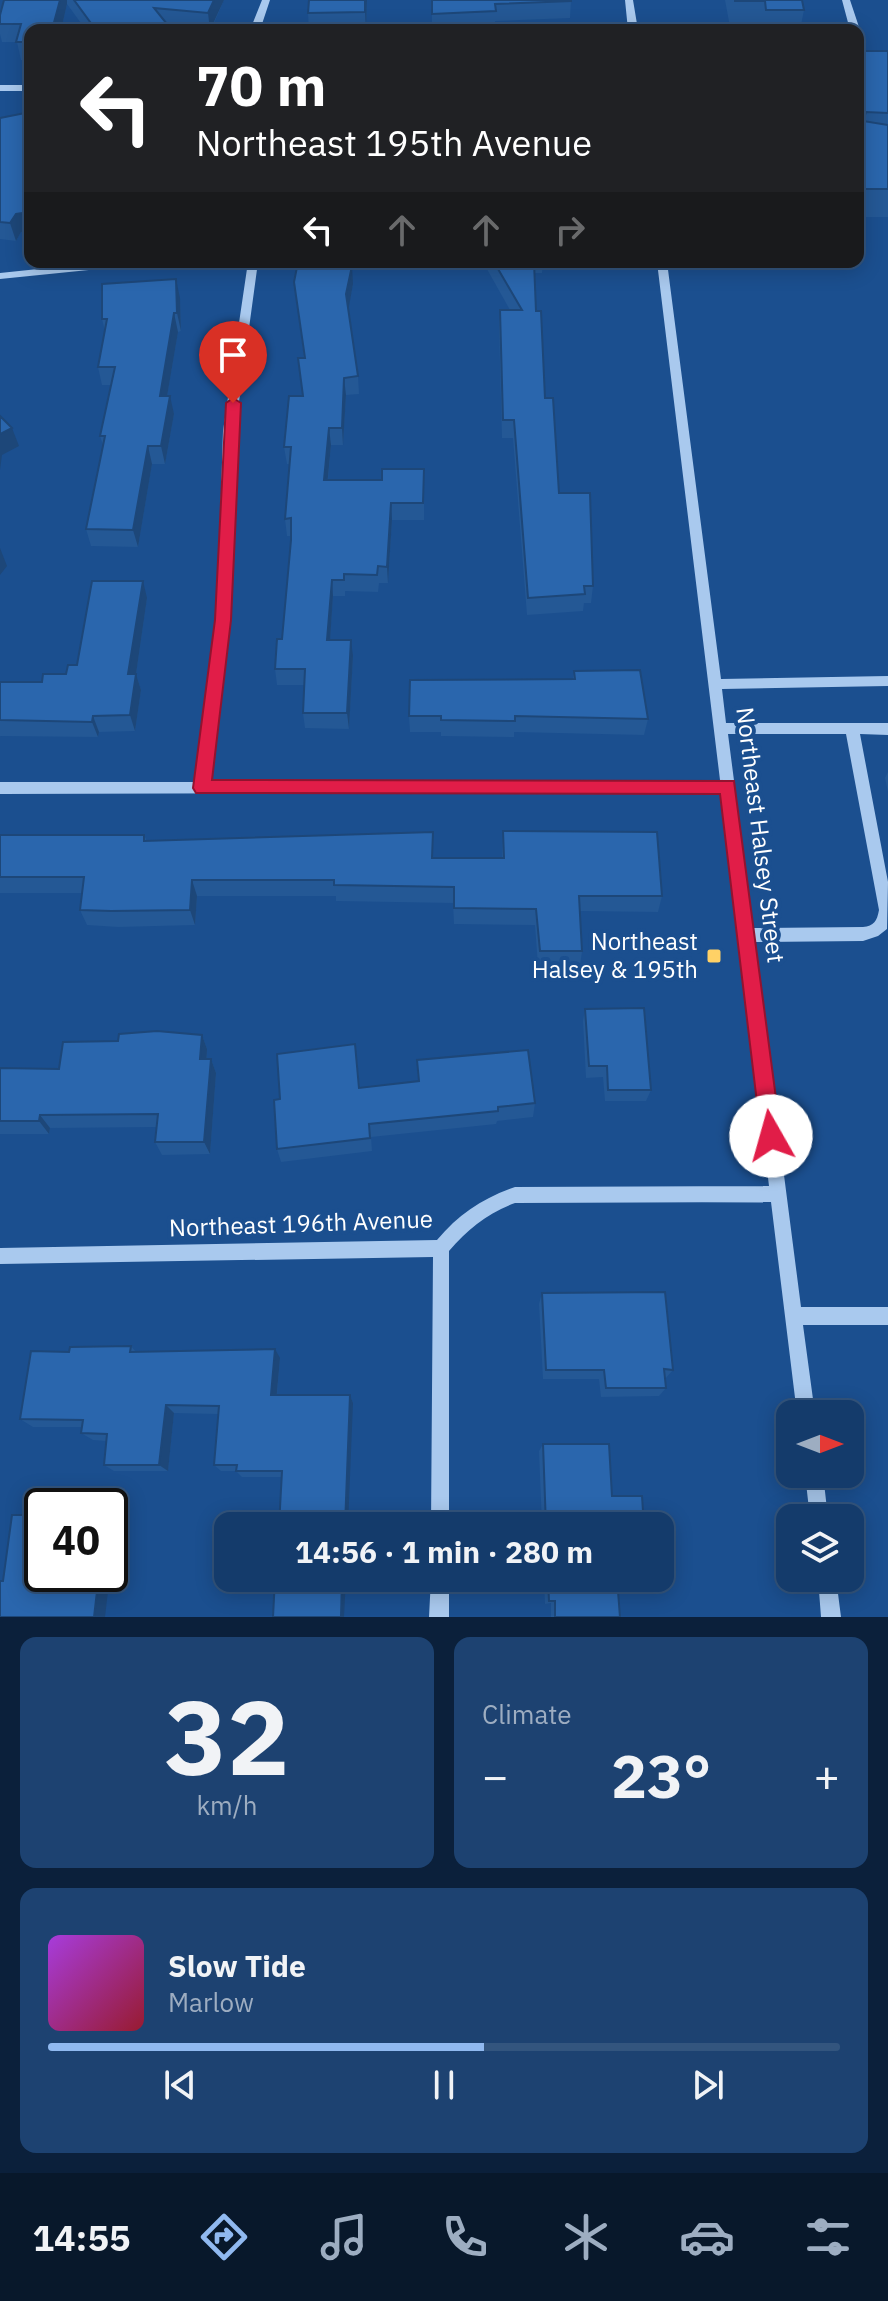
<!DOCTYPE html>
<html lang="en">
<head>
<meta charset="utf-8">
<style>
  body { margin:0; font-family:"IBM Plex Sans",sans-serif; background:#1d4271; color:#f1f3f6; height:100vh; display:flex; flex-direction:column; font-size:30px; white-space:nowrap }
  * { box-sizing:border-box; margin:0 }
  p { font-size:26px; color:#9dadc1 }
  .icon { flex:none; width:44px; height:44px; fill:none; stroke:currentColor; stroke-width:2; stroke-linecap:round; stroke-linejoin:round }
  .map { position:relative; height:1617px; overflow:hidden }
  .details { display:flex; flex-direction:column; gap:20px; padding:20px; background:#0b203b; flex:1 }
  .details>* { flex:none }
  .banner { position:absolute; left:24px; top:24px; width:840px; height:244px; border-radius:16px; box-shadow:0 4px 20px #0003,0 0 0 2px #33557e; background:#202124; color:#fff; overflow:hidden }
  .needle { width:52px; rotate:90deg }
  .buttons { position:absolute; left:776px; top:1400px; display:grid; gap:16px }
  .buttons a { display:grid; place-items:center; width:88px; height:88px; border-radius:16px; background:#143b6b; box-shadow:0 4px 20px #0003,0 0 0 2px #33557e; font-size:40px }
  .speed { position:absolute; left:24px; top:1488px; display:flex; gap:16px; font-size:40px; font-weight:700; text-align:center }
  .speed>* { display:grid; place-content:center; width:104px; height:104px; border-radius:50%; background:#143b6b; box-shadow:0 4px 20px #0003,0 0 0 2px #33557e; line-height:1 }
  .speed .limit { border:4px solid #111; border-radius:12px; background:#fff; color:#111 }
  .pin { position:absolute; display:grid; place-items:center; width:68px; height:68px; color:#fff; margin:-82px -34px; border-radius:50% 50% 50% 0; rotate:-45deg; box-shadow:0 0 8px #0007 }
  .pin .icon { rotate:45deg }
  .me { position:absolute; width:88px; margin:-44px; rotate:353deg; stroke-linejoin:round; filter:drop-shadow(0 0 6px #0008) }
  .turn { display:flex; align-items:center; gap:28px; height:168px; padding:0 40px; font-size:36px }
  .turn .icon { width:104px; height:104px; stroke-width:2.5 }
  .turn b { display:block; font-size:56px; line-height:68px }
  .lanes { display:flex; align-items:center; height:76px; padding:0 40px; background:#0003; justify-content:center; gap:40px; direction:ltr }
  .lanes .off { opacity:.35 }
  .big { font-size:60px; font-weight:700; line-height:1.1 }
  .details .tile { flex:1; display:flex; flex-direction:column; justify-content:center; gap:12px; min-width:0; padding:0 28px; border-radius:16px; background:#1d4271 }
  .details .dial { align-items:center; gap:0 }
  .dial b { font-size:104px; line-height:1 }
  .song { display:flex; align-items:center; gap:24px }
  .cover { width:96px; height:96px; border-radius:12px; background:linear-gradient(135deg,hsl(280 70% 55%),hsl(350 70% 35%)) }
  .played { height:8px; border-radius:4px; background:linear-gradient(90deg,#90b9f0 55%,#33557e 55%) }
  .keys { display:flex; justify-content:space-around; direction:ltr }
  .heat { display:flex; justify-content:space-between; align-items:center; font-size:44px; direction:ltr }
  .details .tiles { flex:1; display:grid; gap:20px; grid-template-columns:1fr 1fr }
  .tile:last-child { grid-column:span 2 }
  .trip { position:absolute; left:214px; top:1512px; width:460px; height:80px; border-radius:16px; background:#143b6b; box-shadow:0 4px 20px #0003,0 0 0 2px #33557e; font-weight:700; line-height:80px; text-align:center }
  .dock { display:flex; height:128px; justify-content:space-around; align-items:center; background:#08182b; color:#9dadc1 }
  .dock .icon { width:56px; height:56px }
  .dock .active { color:#90b9f0 }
  .dock b { font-size:36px; color:#f1f3f6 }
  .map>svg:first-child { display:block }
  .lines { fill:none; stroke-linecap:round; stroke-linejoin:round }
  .minor { fill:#a9c9ee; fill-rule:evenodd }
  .wall { fill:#245895 }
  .shaded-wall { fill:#1d4779 }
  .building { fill:#2a66ad; stroke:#1d4779; stroke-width:2 }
  .route { fill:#e11d48; stroke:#92132f; stroke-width:2 }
  .poi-dot { fill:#ffd166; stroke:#1b4f8f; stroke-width:3 }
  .labels { text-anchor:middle; stroke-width:8; stroke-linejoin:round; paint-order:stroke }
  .street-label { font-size:24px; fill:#fff; stroke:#1b4f8f }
  .poi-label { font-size:24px; fill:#fff; stroke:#1b4f8f; text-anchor:end }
</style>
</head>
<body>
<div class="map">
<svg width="888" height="1617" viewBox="0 0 888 1617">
  <rect width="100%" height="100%" fill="#1b4f8f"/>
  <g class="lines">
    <!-- minor -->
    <path class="minor" d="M262,0H270L260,30H250Z
      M625,0H633L638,30H628Z
      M842,0H850L860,30L858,32V30H850Z
      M858,39L863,42L866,52L858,57Z
      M0,85H30V91H0Z
      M105,262H143L138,265L0,279V273Z
      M248,262H258L235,431L229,620L210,782L720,780L657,262H667L721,679L888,676V686L722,689L726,723H888V735L860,734L888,882L887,929L878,936L863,941L754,942L801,1307H888V1325H803L815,1414H797L771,1202L515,1203C488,1213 468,1229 449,1251V1526H431L433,1257L0,1264V1248L437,1240C459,1214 483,1198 515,1187L769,1186L721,792L0,794V782H196L217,620L223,431ZM728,734H846L879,910C877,921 874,926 863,927L753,928Z
      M805,1474H823L828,1518H810Z
      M431,1578H449V1617H429Z
      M818,1578H836L841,1617H821Z"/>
  </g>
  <!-- wall -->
  <path class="wall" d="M4,0H224L211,30L167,27L168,30H86L67,4L61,30H30V60H21L17,42H2L0,34V15Z
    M309,0H367L366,30H309L308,13Z
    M432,0L571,1L570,18L495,21V28L432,30Z
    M725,0H802L804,10L800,30H760L759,28L730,27Z
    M858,51H888V217H858Z
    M30,112V231L21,232L16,241L0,239V118Z
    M483,262H543L542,273H535L536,311L545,398L559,493L593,586L591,603H584L583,611L527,615L513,438H502L499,328L500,310H510Z
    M294,282L353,284L348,308L358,376L359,394L346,395L343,445H331L328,480L424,487V520H392L388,583H379L378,592L345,591V596H333L330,640L353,656L349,729L305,728L303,713L304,685H277L275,669L282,639L291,536H287L285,519L290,464H287L284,447L303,396L304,358Z
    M180,298L181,331L178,332L167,396L174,414L165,464H152L138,547L91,546L86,529L103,445L100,436L111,385H102L98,367L105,331L102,319Z
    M147,598L136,674L141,690L135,731L99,732L98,737L0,736V682H42L66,674Z
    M574,671L648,719L644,735L514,732V737L441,736V732H410L409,716L573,679Z
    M888,772V792L885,778Z
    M503,831L662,896L658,912L580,911L582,951L580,966H538L535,925L454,924L453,903L336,901V896H197L195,925L118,927L87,925L80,910L82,893H0V835H144L147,841L433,858H502Z
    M585,1009L651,1090L646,1101H605L603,1077L586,1078L583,1021Z
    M202,1035L207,1049V1059H211L216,1073L210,1154L162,1155L155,1142L157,1127L50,1128L49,1134H0V1068L59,1069L118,1041Z
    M357,1059L360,1088L418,1081L417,1060L535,1103L533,1117L497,1121L496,1124L371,1137L372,1151L281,1162L277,1149L280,1099Z
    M542,1293L673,1370L665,1379L666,1388L659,1396L601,1397L599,1379H543L539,1304Z
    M131,1346L136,1352L280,1358L277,1395H350L353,1403L282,1477H242L236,1471H221L214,1465L218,1414L174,1413L168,1471H114L104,1465L106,1441L93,1440L81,1433L82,1427H33L20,1419L69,1352Z
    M543,1444L612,1496L644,1526H542L539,1451Z
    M544,1578H617L620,1617H551V1603L545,1604Z"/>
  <!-- shaded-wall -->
  <path class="shaded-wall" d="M60,0H67V4L61,30H52Z
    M214,0H224L210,30L208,13Z
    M365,0H367L366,30L365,12Z
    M167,24L168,30H145Z
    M30,212V231L21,232L16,241L10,223L16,214Z
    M352,266L353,284L348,312L346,294Z
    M176,279L180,298L181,331L177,313Z
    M174,313L178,332L164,414L160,396Z
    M344,378L346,395L343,445L342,428Z
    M170,396L174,414L165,464L161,446Z
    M12,428L19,446L2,455L0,470V434Z
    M329,428L331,445L326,497L324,480Z
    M148,446L152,464L138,547L133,530Z
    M391,503L392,520L388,583L387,567Z
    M0,548L7,566L0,575Z
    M332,580L333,596L329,656L327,640Z
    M143,581L147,598L136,674L141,690L135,731L130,715L128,674Z
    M351,640L353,656L349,729L347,713Z
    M93,716L99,732L98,737L92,722Z
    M192,880L197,896L195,925L190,910Z
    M202,1035L207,1049L206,1073L200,1059Z
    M211,1059L216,1073L210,1154L204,1142Z
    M40,1115L50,1128L49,1134L39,1121Z
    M275,1349L280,1358L276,1403L271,1395Z
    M350,1395L353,1403L348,1526H345Z
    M166,1405L174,1413L168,1471L159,1465Z
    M110,1517L116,1520L110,1573Z
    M99,1574H110L105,1617H94Z
    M342,1578H346L344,1617H341Z"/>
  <!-- building -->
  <path class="building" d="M4,0H60L52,30H30V42H16L21,24H0V15Z
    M74,0H214L208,13L154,8L167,24L145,30H96Z
    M309,0H365V12L308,13Z
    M432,0H571V1L495,4L496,11L432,14Z
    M735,0H802L804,10H766L765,1H735Z
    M858,51H888V113L866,112L863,121L888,125V189H858Z
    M30,112V212L16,214L10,223L0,222V118Z
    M298,262H351L352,266L346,294L358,376L344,378L342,428H329L324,480H382V469H424L423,503H391L387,567L378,566L377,575L344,574V580H332L327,640H351L347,713H303L305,669H275L277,639H282L291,540V518L285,519L291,447H284L289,396H303L298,358H305L294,282Z
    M494,262H534L536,311H541L545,398H553L559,493H590L593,586H584L585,594L528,598L514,420H503L500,310H522Z
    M176,279L177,313H174L160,396H170L161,446H148L133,530L86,529L105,436H100L115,367H98L107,319H102V284Z
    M0,416L12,428L0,434Z
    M92,581H143L128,674H136L130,715L93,716L92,722L0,720V682H42L43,674H66L68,665H77Z
    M640,670L648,719L515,716V721L441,720V716H409L410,680L575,679L574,671Z
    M503,831L657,832L662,896H579L582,951H540L536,909L454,908V887L334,885V880H192L190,910L111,911L80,910L84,877H0V835H144V841L433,832L432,858H504Z
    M644,1008L651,1090H608L607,1066H589L585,1009Z
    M157,1031L202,1035L200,1059H211L204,1142H155L158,1114L40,1115L39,1121H0V1068L59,1069L63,1042L118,1041L119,1034Z
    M355,1044L359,1088L419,1081L417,1060L528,1050L535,1103L498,1107V1111L369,1124L370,1138L277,1149L274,1100L280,1099L277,1054Z
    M665,1292L673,1370L664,1369L666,1388H606L604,1370H546L542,1293Z
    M131,1346L130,1352L275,1349L271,1395H350L345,1526H279L282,1471H236L237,1465H214L219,1406L166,1405L159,1465H104L107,1434L81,1433L83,1420L20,1419L31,1351L69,1352L70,1347Z
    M543,1444H609L612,1496H642L644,1526H546Z
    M12,1515H42V1574H99L94,1617H0V1581H3Z
    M275,1578H342L341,1617H273Z
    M548,1578H617L620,1617H555V1601H549Z"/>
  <!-- route -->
  <path class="route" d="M233,398L241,403L231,620L212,780L734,781L781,1136L778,1143L771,1146L764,1143L761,1136L720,794L196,793L193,788L215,620L226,403Z"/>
  <!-- markers -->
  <rect class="poi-dot" x="706" y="948" width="16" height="16" rx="4"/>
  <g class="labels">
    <!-- street labels -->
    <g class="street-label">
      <text transform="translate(760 835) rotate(83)" y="8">Northeast Halsey Street</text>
      <text transform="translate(301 1224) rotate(-2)" y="8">Northeast 196th Avenue</text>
    </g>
    <!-- poi labels -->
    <g class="poi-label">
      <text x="698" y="950">Northeast<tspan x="698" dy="28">Halsey &amp; 195th</tspan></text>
    </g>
  </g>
</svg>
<div class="buttons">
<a><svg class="needle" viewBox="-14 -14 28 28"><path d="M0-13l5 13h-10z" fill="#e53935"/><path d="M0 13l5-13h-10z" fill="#9dadc1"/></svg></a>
<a><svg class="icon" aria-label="layers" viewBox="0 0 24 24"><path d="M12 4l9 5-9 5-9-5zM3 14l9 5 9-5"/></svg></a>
</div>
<div class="speed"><div class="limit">40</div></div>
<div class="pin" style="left:233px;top:403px;background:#d93025"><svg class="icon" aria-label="arrive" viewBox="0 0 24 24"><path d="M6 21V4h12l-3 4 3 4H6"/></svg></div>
<svg class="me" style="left:771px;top:1136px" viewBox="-20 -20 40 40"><circle r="19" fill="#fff"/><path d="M0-13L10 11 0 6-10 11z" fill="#e11d48"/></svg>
<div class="trip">14:56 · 1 min · 280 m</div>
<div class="banner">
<div class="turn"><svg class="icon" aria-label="left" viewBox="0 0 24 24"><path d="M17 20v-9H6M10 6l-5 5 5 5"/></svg><div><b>70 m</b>Northeast 195th Avenue</div></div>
<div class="lanes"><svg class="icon" aria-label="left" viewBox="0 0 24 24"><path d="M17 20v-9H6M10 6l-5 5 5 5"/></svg><svg class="icon off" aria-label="ahead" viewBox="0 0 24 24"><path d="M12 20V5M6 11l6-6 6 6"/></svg><svg class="icon off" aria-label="ahead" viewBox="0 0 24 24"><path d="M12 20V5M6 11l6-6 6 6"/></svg><svg class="icon off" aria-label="right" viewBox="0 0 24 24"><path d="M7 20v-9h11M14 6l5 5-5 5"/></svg></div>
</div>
</div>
<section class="details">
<div class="tiles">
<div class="tile dial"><b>32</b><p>km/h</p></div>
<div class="tile"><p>Climate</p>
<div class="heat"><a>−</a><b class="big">23°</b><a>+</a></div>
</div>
<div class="tile">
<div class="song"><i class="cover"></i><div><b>Slow Tide</b><p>Marlow</p></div></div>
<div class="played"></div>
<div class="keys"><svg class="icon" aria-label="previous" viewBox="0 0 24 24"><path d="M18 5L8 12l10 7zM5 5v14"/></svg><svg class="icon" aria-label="pause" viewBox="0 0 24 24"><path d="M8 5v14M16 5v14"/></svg><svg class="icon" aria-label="next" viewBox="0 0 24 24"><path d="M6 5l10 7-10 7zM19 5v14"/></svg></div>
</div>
</div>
</section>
<nav class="dock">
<b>14:55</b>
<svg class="icon active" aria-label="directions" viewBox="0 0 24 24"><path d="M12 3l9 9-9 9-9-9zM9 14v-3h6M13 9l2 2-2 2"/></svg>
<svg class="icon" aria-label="music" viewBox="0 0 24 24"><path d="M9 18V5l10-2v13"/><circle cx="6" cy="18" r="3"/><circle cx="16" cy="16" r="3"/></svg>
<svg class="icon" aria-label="phone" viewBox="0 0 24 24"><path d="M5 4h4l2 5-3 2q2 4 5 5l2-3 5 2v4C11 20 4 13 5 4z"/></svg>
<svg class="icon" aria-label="climate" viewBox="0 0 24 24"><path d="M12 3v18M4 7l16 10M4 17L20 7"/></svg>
<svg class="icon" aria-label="car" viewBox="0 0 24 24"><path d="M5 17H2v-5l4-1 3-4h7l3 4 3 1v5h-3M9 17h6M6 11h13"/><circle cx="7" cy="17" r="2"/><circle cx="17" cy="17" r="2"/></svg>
<svg class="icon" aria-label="filters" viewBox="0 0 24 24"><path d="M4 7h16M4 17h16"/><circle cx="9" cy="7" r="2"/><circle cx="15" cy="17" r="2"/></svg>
</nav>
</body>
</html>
